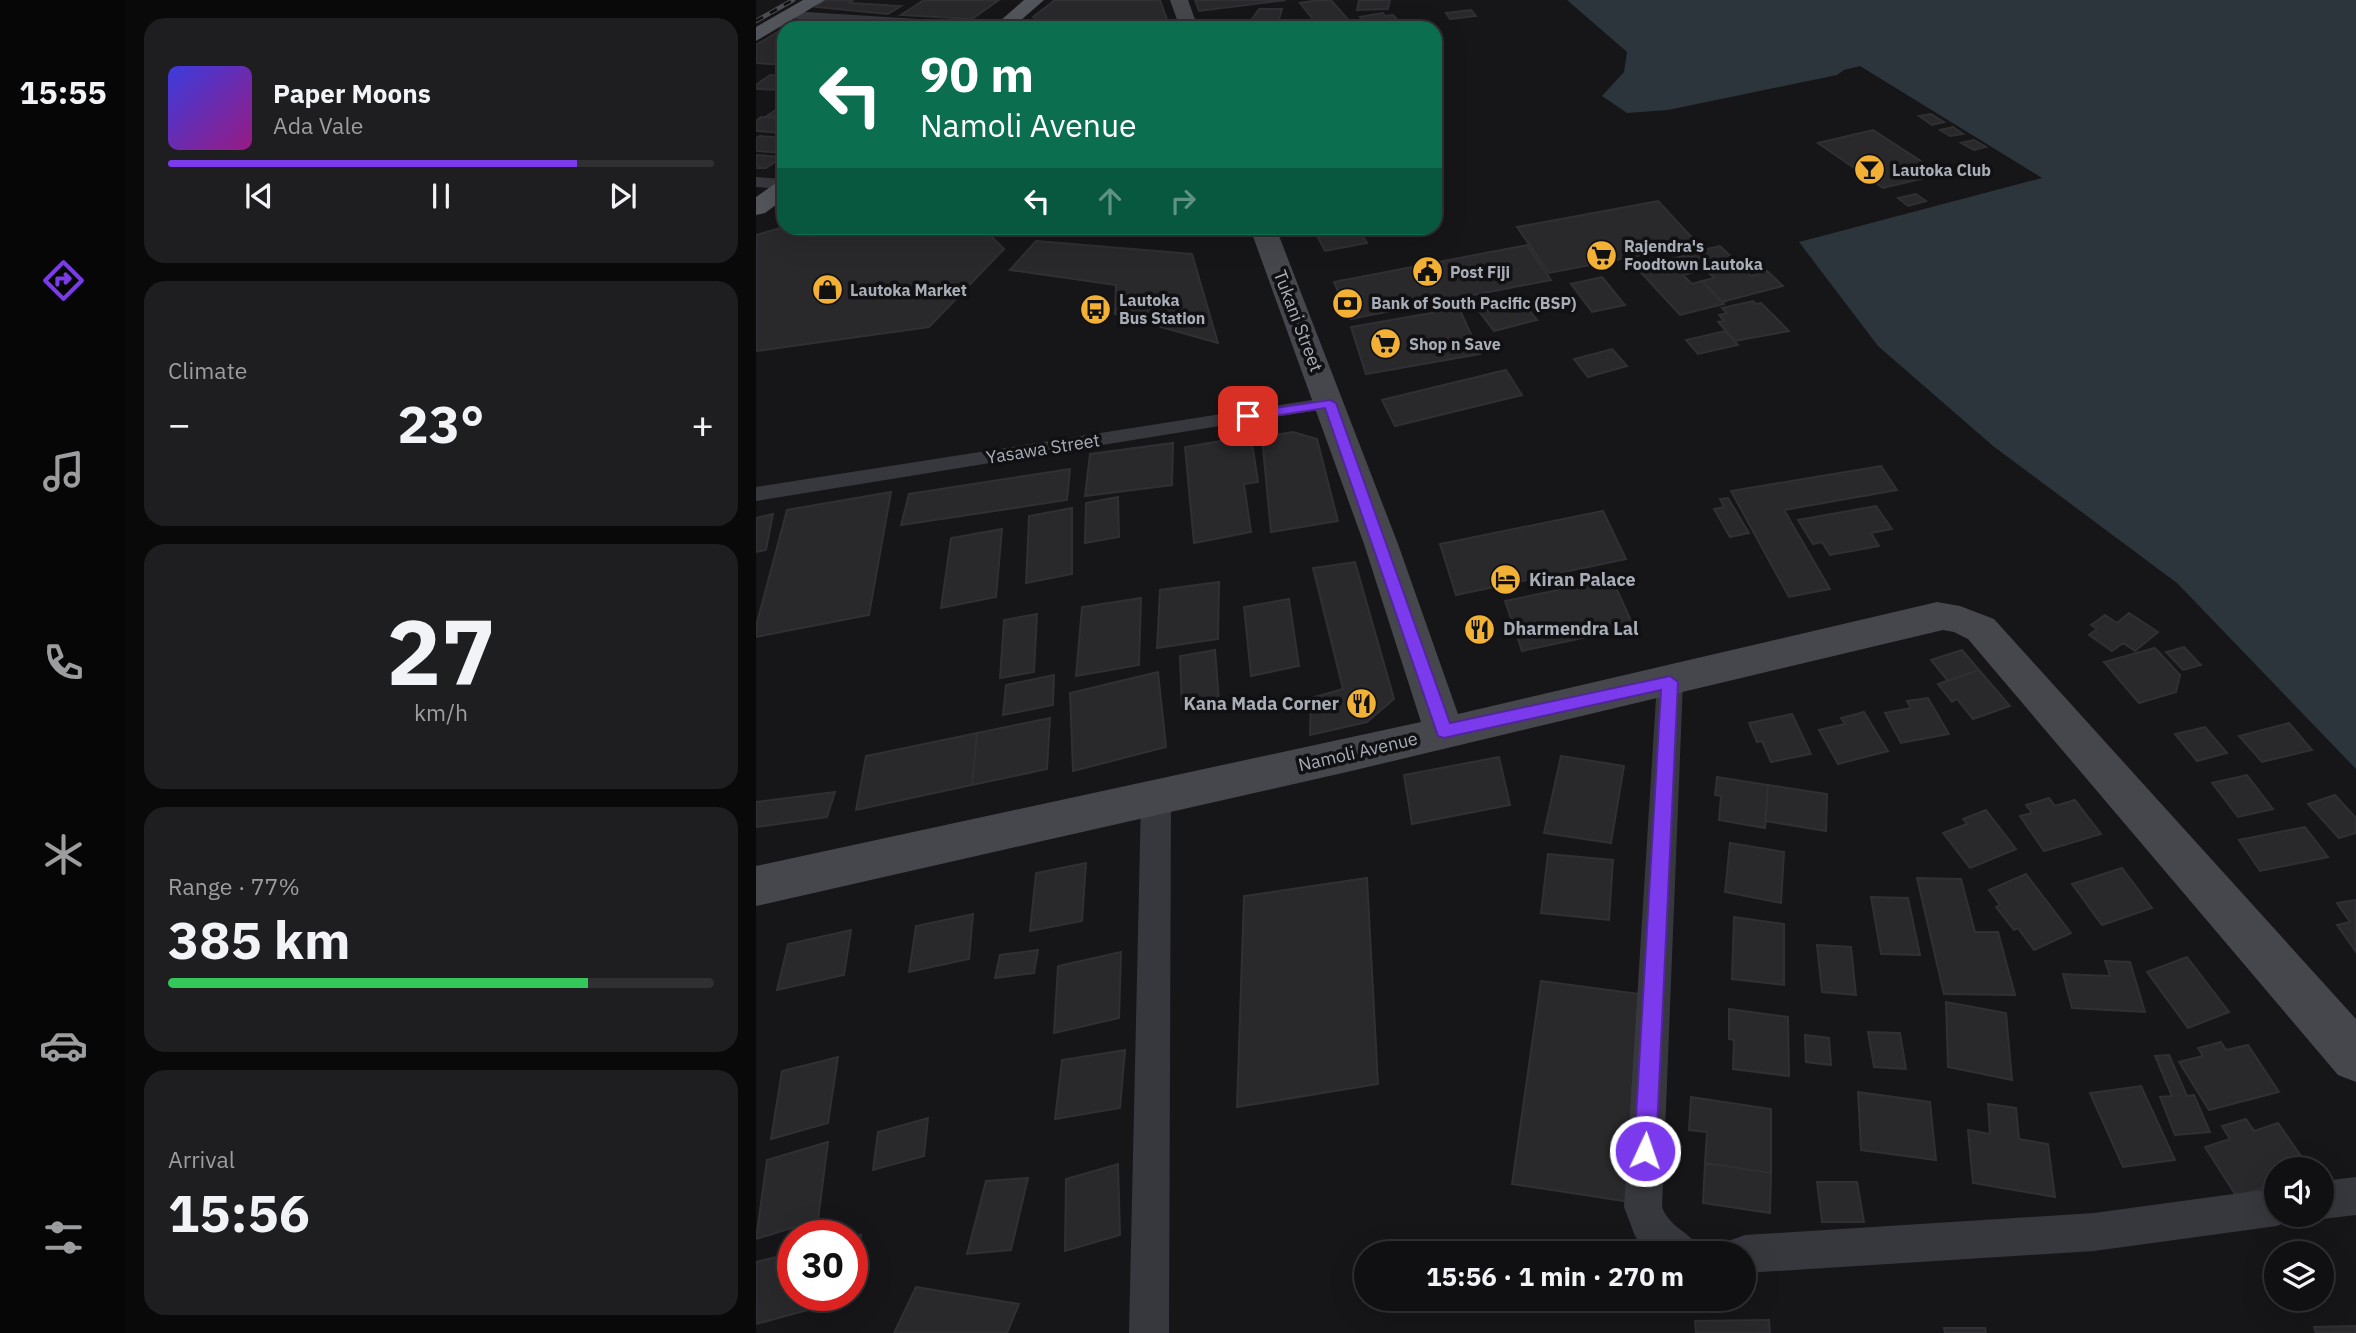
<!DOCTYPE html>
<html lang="en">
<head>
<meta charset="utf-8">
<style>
  body { margin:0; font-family:"IBM Plex Sans",sans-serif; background:#1e1e20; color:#f1f3f6; height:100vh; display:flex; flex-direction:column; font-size:26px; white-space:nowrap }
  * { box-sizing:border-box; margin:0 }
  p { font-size:23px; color:#9c9d9f }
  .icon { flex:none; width:38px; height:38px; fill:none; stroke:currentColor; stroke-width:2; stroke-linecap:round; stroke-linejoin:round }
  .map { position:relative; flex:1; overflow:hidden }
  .panel { display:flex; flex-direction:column; gap:18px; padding:18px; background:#09090a; width:630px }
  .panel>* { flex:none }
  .hud { position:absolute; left:21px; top:21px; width:665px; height:214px; border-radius:21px; box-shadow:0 7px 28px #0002,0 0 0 2px #303032; background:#0b6e4f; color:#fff; overflow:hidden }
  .tools { position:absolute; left:1508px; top:1157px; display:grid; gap:14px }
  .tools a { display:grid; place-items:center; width:70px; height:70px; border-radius:50%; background:#101012; box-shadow:0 7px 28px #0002,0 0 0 2px #303032; font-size:35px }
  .speed { position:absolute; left:21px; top:1220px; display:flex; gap:14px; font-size:35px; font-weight:700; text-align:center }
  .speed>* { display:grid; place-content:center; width:91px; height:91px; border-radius:50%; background:#101012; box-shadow:0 7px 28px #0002,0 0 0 2px #303032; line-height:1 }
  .speed .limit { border:10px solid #d22; background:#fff; color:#111 }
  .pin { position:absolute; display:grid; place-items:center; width:60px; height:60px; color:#fff; margin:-30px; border-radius:14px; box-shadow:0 4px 10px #0006 }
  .me { position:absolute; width:77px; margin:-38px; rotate:3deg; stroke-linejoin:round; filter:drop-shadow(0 0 5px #0008) }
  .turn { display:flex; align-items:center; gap:24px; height:147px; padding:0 28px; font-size:32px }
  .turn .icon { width:91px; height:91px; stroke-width:2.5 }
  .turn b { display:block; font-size:49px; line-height:60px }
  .lanes { display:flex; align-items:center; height:66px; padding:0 28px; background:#0003; justify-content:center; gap:35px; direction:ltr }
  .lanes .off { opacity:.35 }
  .big { font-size:52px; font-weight:800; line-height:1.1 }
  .panel .tile { flex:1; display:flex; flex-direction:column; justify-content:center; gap:10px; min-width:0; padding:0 24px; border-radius:21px; background:#1e1e20 }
  .panel .dial { align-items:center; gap:0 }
  .dial b { font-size:91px; line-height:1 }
  .song { display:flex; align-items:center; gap:21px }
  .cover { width:84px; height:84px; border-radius:10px; background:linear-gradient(135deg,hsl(240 70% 55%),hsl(310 70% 35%)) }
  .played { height:7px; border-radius:4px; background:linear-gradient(90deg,#7c3aed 75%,#303032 75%) }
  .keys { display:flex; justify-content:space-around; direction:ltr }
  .heat { display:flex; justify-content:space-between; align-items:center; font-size:38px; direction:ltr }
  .charge { height:10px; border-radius:5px; background:linear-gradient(90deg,#34c759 77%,#303032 0) }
  .trip { position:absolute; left:598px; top:1241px; width:402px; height:70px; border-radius:35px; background:#101012; box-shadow:0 7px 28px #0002,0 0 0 2px #303032; font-weight:800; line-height:70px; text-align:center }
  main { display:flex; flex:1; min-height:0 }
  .menu { display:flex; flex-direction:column; width:126px; justify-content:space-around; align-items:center; background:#060607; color:#9c9d9f }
  .menu .icon { width:49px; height:49px }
  .menu .active { color:#7c3aed }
  .menu b { font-size:32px; color:#f1f3f6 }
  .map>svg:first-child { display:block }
  .water { fill:#2c353c }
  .building { fill:#29292c; stroke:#303034; stroke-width:2 }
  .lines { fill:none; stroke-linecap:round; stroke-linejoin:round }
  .street { fill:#37383d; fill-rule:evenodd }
  .secondary { fill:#45474d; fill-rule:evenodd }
  .primary { fill:#53555c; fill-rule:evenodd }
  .rail-casing { stroke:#4a4c52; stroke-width:4.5 }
  .rail { stroke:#111113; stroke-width:2.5; stroke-dasharray:8; stroke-linecap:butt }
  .route { fill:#7c3aed; stroke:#51269a; stroke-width:2 }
  .labels { text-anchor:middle; stroke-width:7; stroke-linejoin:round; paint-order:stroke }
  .far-poi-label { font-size:16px; font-weight:bold; fill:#a8adb8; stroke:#111113; text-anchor:start }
  .street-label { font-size:18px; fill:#a8adb8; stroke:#111113 }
  .poi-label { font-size:18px; font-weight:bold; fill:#a8adb8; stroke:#111113; text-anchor:start }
</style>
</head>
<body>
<main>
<nav class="menu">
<b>15:55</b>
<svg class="icon active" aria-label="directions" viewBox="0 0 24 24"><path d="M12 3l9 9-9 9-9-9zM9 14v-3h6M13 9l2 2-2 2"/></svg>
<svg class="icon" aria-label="music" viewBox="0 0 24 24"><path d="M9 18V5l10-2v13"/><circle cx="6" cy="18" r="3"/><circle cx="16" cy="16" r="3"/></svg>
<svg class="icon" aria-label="phone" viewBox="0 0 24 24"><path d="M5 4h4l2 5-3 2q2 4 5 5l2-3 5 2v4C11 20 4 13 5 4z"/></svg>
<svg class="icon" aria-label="climate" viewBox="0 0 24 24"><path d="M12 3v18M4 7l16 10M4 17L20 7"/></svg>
<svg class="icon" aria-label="car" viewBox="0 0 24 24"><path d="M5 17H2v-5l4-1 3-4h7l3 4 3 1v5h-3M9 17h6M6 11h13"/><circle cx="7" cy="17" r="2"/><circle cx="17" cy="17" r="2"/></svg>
<svg class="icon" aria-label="filters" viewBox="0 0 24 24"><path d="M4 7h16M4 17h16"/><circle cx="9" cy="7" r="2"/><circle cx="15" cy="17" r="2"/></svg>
</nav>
<section class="panel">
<div class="tile">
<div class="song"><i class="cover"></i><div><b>Paper Moons</b><p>Ada Vale</p></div></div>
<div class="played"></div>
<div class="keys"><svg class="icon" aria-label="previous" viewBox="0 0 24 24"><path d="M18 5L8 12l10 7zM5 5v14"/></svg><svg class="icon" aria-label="pause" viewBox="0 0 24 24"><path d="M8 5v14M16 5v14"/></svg><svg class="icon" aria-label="next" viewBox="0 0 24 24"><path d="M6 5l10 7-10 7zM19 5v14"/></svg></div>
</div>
<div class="tile"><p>Climate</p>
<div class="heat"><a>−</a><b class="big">23°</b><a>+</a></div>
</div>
<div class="tile dial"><b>27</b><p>km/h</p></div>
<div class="tile"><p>Range · 77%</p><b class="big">385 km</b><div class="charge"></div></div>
<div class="tile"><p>Arrival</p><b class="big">15:56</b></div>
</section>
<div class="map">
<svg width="1600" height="1333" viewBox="0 0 1600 1333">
  <rect width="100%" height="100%" fill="#161618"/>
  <!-- water -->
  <path class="water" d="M811,0H1600V769L1421,583L1237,446L1122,346L1043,242L1286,178L1104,66L1088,70L1081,75L912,110L871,113L846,96L868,72L871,52Z"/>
  <!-- building -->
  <path class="building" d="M68,0H97L93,3L145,6L132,14L60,7Z
    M168,0H243L216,19L145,15Z
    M299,0H404L413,25L363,28L286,23L277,17Z
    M439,0H530L443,11Z
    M563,0H575L595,23L564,28L544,3Z
    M603,0H634L632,9L601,10Z
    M503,9H526L521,26L517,28H490Z
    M715,10L720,16L694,19L690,13Z
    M627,13L629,16L637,15L649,28H614L604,17Z
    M28,28V65L0,63V45Z
    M14,75L28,76V90L0,89V85Z
    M27,105L28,117L11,116Z
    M1175,114L1188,122L1176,125L1163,116Z
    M5,117L28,119V133L0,131V121Z
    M1197,127L1207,134L1194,136L1184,130Z
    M1117,130L1185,174L1127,188L1062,143Z
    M4,136L28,138V153L0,151V138Z
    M1218,140L1230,147L1218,150L1205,143Z
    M0,155L26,157L10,168H0Z
    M1160,194L1170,201L1152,206L1142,198Z
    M902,201L942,244L793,273L761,227Z
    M28,227L227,228L248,249L173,327L0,351V235Z
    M557,228H602L611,243L569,251Z
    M280,241L436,254L462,343L359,314L360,285L254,270Z
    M771,245L795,280L594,319L578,282Z
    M964,246L995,276L1011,271L1027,286L966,302L946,281L958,278L933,253Z
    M932,255L947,270L927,275L936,284L946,281L968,304L924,315L880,267Z
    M846,277L869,305L836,312L815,284Z
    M765,300L781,320L738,331L723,311Z
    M997,301L1000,304L1005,303L1033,331L979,341L962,322L968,321L963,315L971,313L966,308Z
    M703,308L724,354L610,374L595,327Z
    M969,331L982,345L942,354L930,340Z
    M856,349L871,366L832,377L818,359Z
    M750,370L766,395L639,426L626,400Z
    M537,432L561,439L582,521L515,532L506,437Z
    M495,436L502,482L488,484L495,532L438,543L429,447Z
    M417,443L416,485L329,496L334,454Z
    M1125,466L1141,490L1028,510L1074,589L1033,597L975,491Z
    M314,469L311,500L145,525L153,494Z
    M135,492L113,615L0,637V626L31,510Z
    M362,497L363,537L329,543L330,503Z
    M972,498L993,533L974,537L958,509L968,507L964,499Z
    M1120,506L1136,529L1115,533L1123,546L1074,555L1066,542L1057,544L1042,520Z
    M316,508V574L270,583L273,516Z
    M847,511L870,559L700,595L684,544Z
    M17,514L10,550L0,552V518Z
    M246,529L240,597L185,608L195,538Z
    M599,562L638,699L611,722L554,735L555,698L587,689L557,568Z
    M856,579L878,627L766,651L749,601Z
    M463,582L462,639L401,648L404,590Z
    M385,598L383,665L320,676L326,607Z
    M533,599L543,666L495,676L488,607Z
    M1373,613L1402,632L1379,651L1367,643L1356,651L1333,635L1341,629L1335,625L1349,615L1361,623Z
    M281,614L278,672L244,678L248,620Z
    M1428,647L1445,665L1427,670L1410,652Z
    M1399,648L1424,675L1420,692L1383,703L1348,662Z
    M459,650L463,701L426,708L424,656Z
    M1206,650L1223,670L1192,681L1175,660Z
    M1223,670L1254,706L1217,719L1201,699L1196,702L1182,684Z
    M402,672L410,747L317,771L314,693Z
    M298,675L297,705L247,715L250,685Z
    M1172,698L1193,734L1145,743L1129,713L1155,708L1151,701Z
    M1108,712L1132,751L1082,764L1063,730L1089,724L1085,718Z
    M1036,714L1055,754L1015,762L1006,741L1001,742L993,723Z
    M294,718L291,769L216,785L221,733Z
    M1533,723L1556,750L1506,762L1483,736Z
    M1449,727L1471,753L1441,761L1419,734Z
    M221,733L216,785L100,810L110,756Z
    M805,756L868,766L855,843L788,833Z
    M743,757L754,805L656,824L648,775Z
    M1491,775L1517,809L1482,817L1456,783Z
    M961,777L1012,785L1009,828L963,820L965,796L959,795Z
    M1012,785L1071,794L1070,831L1009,821Z
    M79,792L71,817L0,827V802Z
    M1579,795L1600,818V833L1583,838L1552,804Z
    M1293,798L1299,806L1319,800L1345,834L1288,851L1264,816L1276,813L1270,805Z
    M1230,810L1260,849L1214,868L1187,833L1211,824L1207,819Z
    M1549,827L1572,857L1504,871L1483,840Z
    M974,843L1028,852L1025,903L969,892Z
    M792,854L857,860L853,920L785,913Z
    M330,863L326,921L274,931L280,873Z
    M1366,868L1396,908L1346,925L1316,884Z
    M1270,874L1315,933L1278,950L1262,928L1258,930L1240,907L1244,905L1233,890Z
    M611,878L622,1084L481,1107L488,896Z
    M1161,878L1205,879L1219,932H1242L1259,995L1188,994Z
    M1115,897L1152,898L1164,955L1125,954Z
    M1600,900V952L1581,925L1594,922L1581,903Z
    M217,914L213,959L153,972L160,926Z
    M978,917L1028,924V985L976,979Z
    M95,930L88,975L21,990L32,944Z
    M1061,945L1095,947L1100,995L1066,992Z
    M282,950L278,973L239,978L244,955Z
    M365,952L363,1018L298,1033L302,966Z
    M1431,957L1473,1012L1432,1028L1391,972Z
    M1349,961L1374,962L1389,1012L1316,1008L1307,974L1354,976Z
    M785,981L891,995L875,1202L756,1184Z
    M1190,1002L1250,1013L1256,1080L1192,1067Z
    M973,1009L1032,1017L1033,1076L977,1069L978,1040L973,1039Z
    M1112,1032L1144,1033L1150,1069L1118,1067Z
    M1049,1035L1073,1038L1075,1065L1050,1062Z
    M1465,1042L1470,1050L1492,1045L1523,1092L1453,1110L1423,1062L1447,1056L1442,1048Z
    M369,1050L364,1108L299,1119L306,1060Z
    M1413,1055L1431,1096L1438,1095L1454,1132L1419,1135L1404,1097L1416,1096L1399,1056Z
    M82,1057L72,1123L15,1139L26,1071Z
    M1385,1086L1419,1160L1367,1167L1334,1093Z
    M1102,1092L1174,1102L1180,1160L1105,1150Z
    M935,1097L1015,1109V1173L949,1163L951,1132L933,1130Z
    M1232,1104L1260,1108L1263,1139L1292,1144L1299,1197L1217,1183L1212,1130L1234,1134Z
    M172,1118L168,1156L117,1170L122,1132Z
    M1490,1119L1498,1131L1522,1123L1554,1169H1521V1183L1481,1197L1449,1147L1474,1139L1466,1126Z
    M72,1142L62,1220L0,1239L11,1160Z
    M949,1163L1015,1173L1014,1213L947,1203Z
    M362,1164L364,1235L309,1251L310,1179Z
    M272,1178L255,1250L211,1254L230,1181Z
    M1061,1182H1101L1108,1222H1066Z
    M105,1235L96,1295V1237Z
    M37,1253V1295H96V1298L0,1324V1262Z
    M160,1287L263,1304L251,1333H138Z
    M1013,1320L1014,1333H940L939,1321Z
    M1600,1326V1333H1560L1558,1327Z
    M1188,1328H1229L1230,1333H1189Z"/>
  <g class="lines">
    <!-- street -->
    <path class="street" d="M34,11L242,24L248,28H181L30,18V12Z
      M0,177L28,179V189L0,187Z
      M574,397L581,399L584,403L581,407L0,501V487Z
      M914,672L923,675L927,682L906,1207C914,1229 938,1233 946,1253H891L879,1236L868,1207L901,682L905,675Z
      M400,787L410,790L415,799L413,1333H373L385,799L390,790Z
      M1600,1177V1215L1566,1219L1556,1214H1566V1181Z
      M1521,1188V1214H1537L1534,1220L1521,1226L1338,1251L989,1273V1253H970L975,1240L989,1235L1338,1213Z"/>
    <!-- secondary -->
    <path class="secondary" d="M414,0H432L442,28H424Z
      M494,228H520L642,544L702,714L1181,602L1204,606L1238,619L1600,1019V1082L1582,1075L1212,639L1198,632L1187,630L591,772L0,906V866L665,722L608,544Z"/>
    <!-- primary -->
    <path class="primary" d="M47,0H69L0,41V27Z
      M268,0H288L256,28H236Z
      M28,181V199L9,213L0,215V197L20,183Z"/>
    <defs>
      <path id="rail" d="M0,21L37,0"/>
    </defs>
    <!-- rail casing -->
    <use href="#rail" class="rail-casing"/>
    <!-- rail -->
    <use href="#rail" class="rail"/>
  </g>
  <!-- route -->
  <path class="route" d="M574,400L580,403L694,723L914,676L922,682L900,1151L897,1159L889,1162L882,1159L878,1151L905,690L688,738L682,736L569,408L492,420L486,416L492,412Z"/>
  <!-- icons -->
  <defs>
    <symbol id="bar-disc" viewBox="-11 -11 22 22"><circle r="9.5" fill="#f2b134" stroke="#111113"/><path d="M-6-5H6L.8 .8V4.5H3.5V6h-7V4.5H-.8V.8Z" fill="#111"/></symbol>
    <symbol id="supermarket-disc" viewBox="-11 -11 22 22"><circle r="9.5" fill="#f2b134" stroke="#111113"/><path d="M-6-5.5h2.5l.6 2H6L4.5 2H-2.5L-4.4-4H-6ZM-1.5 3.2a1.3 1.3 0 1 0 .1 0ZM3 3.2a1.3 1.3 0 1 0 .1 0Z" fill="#111"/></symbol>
    <symbol id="civic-disc" viewBox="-11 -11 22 22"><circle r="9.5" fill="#f2b134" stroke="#111113"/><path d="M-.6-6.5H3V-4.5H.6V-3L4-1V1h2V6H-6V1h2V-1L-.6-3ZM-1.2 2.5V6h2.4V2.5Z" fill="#111"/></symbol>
    <symbol id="shop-disc" viewBox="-11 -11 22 22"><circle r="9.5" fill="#f2b134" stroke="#111113"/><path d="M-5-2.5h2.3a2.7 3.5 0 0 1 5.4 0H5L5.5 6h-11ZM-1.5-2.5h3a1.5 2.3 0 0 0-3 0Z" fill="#111"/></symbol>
    <symbol id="bank-disc" viewBox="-11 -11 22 22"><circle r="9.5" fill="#f2b134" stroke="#111113"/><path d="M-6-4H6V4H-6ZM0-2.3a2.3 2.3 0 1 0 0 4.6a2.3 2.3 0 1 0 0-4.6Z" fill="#111"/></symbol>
    <symbol id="bus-disc" viewBox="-11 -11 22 22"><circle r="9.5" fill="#f2b134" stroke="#111113"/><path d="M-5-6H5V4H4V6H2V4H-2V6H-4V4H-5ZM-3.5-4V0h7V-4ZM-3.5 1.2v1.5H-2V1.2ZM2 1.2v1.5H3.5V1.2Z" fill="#111"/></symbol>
    <symbol id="hotel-disc" viewBox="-11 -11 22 22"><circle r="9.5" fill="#f2b134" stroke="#111113"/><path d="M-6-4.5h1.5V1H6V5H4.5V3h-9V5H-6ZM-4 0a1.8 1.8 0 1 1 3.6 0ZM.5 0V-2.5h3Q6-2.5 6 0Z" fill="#111"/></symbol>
    <symbol id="restaurant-disc" viewBox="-11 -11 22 22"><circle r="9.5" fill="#f2b134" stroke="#111113"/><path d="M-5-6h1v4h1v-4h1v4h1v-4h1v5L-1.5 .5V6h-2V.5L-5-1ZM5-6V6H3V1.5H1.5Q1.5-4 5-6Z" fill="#111"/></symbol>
  </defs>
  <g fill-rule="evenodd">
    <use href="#bar-disc" x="1096" y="152" width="35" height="35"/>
    <use href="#supermarket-disc" x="828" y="238" width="35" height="35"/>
    <use href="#civic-disc" x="654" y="254" width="35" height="35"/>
    <use href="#shop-disc" x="54" y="272" width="35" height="35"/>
    <use href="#bank-disc" x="574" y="286" width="35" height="35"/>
    <use href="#bus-disc" x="322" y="292" width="35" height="35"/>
    <use href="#supermarket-disc" x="612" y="326" width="35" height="35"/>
    <use href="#hotel-disc" x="732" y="562" width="35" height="35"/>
    <use href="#restaurant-disc" x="706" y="612" width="35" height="35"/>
    <use href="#restaurant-disc" x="588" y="686" width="35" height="35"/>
  </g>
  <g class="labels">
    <!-- far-poi labels -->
    <g class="far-poi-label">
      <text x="1136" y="176">Lautoka Club</text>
      <text x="868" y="252">Rajendra's<tspan x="868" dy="18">Foodtown Lautoka</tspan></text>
      <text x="694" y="278">Post Fiji</text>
      <text x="94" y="296">Lautoka Market</text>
      <text x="363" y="306">Lautoka<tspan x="363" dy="18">Bus Station</tspan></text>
      <text x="615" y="309">Bank of South Pacific (BSP)</text>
      <text x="653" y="350">Shop n Save</text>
    </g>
    <!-- street labels -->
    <g class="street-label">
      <text transform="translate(542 321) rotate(69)" y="6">Tukani Street</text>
      <text transform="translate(287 449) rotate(-9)" y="6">Yasawa Street</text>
      <text transform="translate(602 752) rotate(-13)" y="6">Namoli Avenue</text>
    </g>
    <!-- poi labels -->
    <g class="poi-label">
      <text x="773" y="586">Kiran Palace</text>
      <text x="747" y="635">Dharmendra Lal</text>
      <text x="583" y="710" text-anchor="end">Kana Mada Corner</text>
    </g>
  </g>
</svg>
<div class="tools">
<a><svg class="icon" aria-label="sound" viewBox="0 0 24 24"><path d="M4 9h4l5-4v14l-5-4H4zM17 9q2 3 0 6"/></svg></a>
<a><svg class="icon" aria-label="layers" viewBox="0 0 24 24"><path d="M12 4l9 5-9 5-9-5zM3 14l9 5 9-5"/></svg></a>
</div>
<div class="speed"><div class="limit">30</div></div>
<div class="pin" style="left:492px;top:416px;background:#d93025"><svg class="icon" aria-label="arrive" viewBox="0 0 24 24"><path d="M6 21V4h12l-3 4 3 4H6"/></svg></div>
<svg class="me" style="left:889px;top:1151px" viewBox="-20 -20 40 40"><circle r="17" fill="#7c3aed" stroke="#fff" stroke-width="3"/><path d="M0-11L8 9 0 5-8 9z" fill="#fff"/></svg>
<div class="trip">15:56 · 1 min · 270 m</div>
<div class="hud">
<div class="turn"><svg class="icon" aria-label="left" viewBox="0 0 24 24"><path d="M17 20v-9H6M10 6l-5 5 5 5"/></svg><div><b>90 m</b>Namoli Avenue</div></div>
<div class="lanes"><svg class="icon" aria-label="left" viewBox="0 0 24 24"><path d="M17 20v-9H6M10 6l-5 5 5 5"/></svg><svg class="icon off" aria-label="ahead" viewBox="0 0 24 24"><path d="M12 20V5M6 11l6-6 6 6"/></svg><svg class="icon off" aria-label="right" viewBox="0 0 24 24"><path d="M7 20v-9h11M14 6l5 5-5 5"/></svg></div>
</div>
</div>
</main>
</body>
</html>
